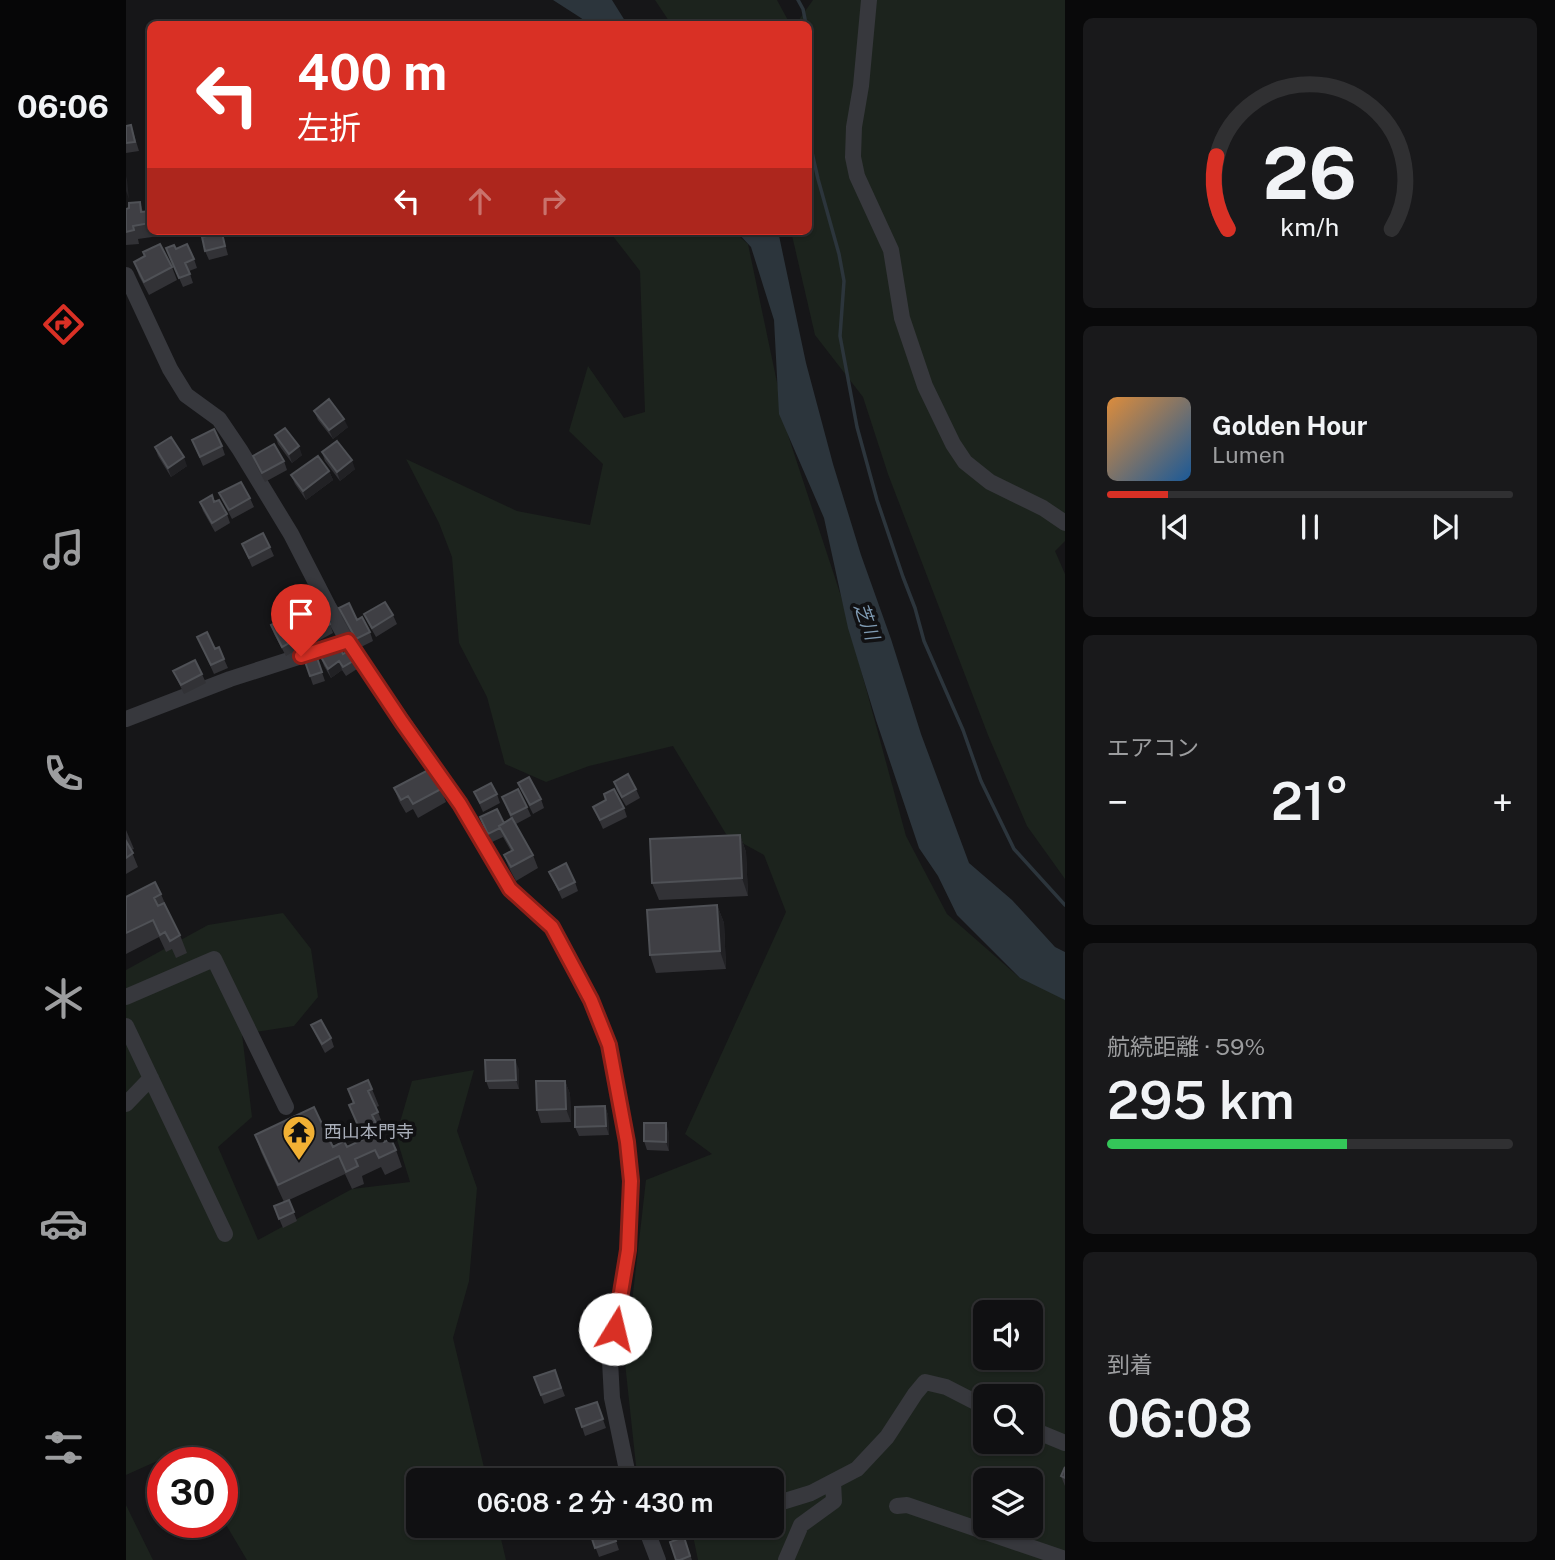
<!DOCTYPE html>
<html lang="ja">
<head>
<meta charset="utf-8">
<style>
  body { margin:0; font-family:"Public Sans","Noto Sans JP",sans-serif; background:#19191b; color:#f1f3f6; height:100vh; display:flex; flex-direction:column; font-size:26px; white-space:nowrap }
  * { box-sizing:border-box; margin:0 }
  p { font-size:23px; color:#9c9d9f }
  .icon { flex:none; width:38px; height:38px; fill:none; stroke:currentColor; stroke-width:2; stroke-linecap:round; stroke-linejoin:round }
  .map { position:relative; flex:1; overflow:hidden }
  .side { display:flex; flex-direction:column; gap:18px; padding:18px; background:#09090a; width:490px }
  .side>* { flex:none }
  .guide { position:absolute; left:21px; top:21px; width:665px; height:214px; border-radius:10px; box-shadow:0 2px 5px #0004,0 0 0 2px #303032; background:#d93025; color:#fff; overflow:hidden }
  .controls { position:absolute; left:847px; top:1300px; display:grid; gap:14px }
  .controls a { display:grid; place-items:center; width:70px; height:70px; border-radius:10px; background:#101012; box-shadow:0 2px 5px #0004,0 0 0 2px #303032; font-size:35px }
  .speed { position:absolute; left:21px; top:1447px; display:flex; gap:14px; font-size:35px; font-weight:700; text-align:center }
  .speed>* { display:grid; place-content:center; width:91px; height:91px; border-radius:50%; background:#101012; box-shadow:0 2px 5px #0004,0 0 0 2px #303032; line-height:1 }
  .speed .limit { border:10px solid #d22; background:#fff; color:#111 }
  .pin { position:absolute; display:grid; place-items:center; width:60px; height:60px; color:#fff; margin:-72px -30px; border-radius:50% 50% 50% 0; rotate:-45deg; box-shadow:0 0 7px #0007 }
  .pin .icon { rotate:45deg }
  .me { position:absolute; width:77px; margin:-38px; rotate:9deg; stroke-linejoin:round; filter:drop-shadow(0 0 5px #0008) }
  .turn { display:flex; align-items:center; gap:24px; height:147px; padding:0 35px; font-size:32px }
  .turn .icon { width:91px; height:91px; stroke-width:2.5 }
  .turn b { display:block; font-size:49px; line-height:60px }
  .lanes { display:flex; align-items:center; height:66px; padding:0 35px; background:#0003; justify-content:center; gap:35px; direction:ltr }
  .lanes .off { opacity:.35 }
  .big { font-size:52px; font-weight:600; line-height:1.1 }
  .side .card { flex:1; display:flex; flex-direction:column; justify-content:center; gap:10px; min-width:0; padding:0 24px; border-radius:10px; background:#19191b }
  .side .dial { align-items:center; gap:0 }
  .dial svg { height:182px; overflow:visible; fill:none; stroke:#303032; stroke-width:7; stroke-linecap:round; text-anchor:middle }
  .dial text { fill:#f1f3f6; stroke:none }
  .song { display:flex; align-items:center; gap:21px }
  .cover { width:84px; height:84px; border-radius:10px; background:linear-gradient(135deg,hsl(30 70% 55%),hsl(210 70% 35%)) }
  .played { height:7px; border-radius:4px; background:linear-gradient(90deg,#d93025 15%,#303032 15%) }
  .keys { display:flex; justify-content:space-around; direction:ltr }
  .heat { display:flex; justify-content:space-between; align-items:center; font-size:38px; direction:ltr }
  .charge { height:10px; border-radius:5px; background:linear-gradient(90deg,#34c759 59%,#303032 0) }
  .trip { position:absolute; left:280px; top:1468px; width:378px; height:70px; border-radius:10px; background:#101012; box-shadow:0 2px 5px #0004,0 0 0 2px #303032; font-weight:600; line-height:70px; text-align:center }
  main { display:flex; flex:1; min-height:0 }
  .dock { display:flex; flex-direction:column; width:126px; justify-content:space-around; align-items:center; background:#060607; color:#9c9d9f }
  .dock .icon { width:49px; height:49px }
  .dock .on { color:#d93025 }
  .dock b { font-size:32px; color:#f1f3f6 }
  .map>svg:first-child { display:block }
  .green { fill:#1c231d; fill-rule:evenodd }
  .water { fill:#2c353c }
  .lines { fill:none; stroke-linecap:round; stroke-linejoin:round }
  .stream { stroke:#2c353c; stroke-width:3.5 }
  .minor { stroke:#37383d; stroke-width:16 }
  .wall { fill:#323236 }
  .shaded-wall { fill:#212124 }
  .building { fill:#3f3f44; stroke:#4f5156; stroke-width:2 }
  .route-casing { stroke:#8d1f18; stroke-width:18 }
  .route { stroke:#d93025; stroke-width:12 }
  .labels { text-anchor:middle; stroke-width:7; stroke-linejoin:round; paint-order:stroke }
  .poi-label { font-size:18px; fill:#a8adb8; stroke:#111113; text-anchor:start }
  .water-label { font-size:19px; font-style:italic; fill:#7f9bb3; stroke:#111113 }
</style>
</head>
<body>
<main>
<nav class="dock">
<b>06:06</b>
<svg class="icon on" aria-label="directions" viewBox="0 0 24 24"><path d="M12 3l9 9-9 9-9-9zM9 14v-3h6M13 9l2 2-2 2"/></svg>
<svg class="icon" aria-label="music" viewBox="0 0 24 24"><path d="M9 18V5l10-2v13"/><circle cx="6" cy="18" r="3"/><circle cx="16" cy="16" r="3"/></svg>
<svg class="icon" aria-label="phone" viewBox="0 0 24 24"><path d="M5 4h4l2 5-3 2q2 4 5 5l2-3 5 2v4C11 20 4 13 5 4z"/></svg>
<svg class="icon" aria-label="climate" viewBox="0 0 24 24"><path d="M12 3v18M4 7l16 10M4 17L20 7"/></svg>
<svg class="icon" aria-label="car" viewBox="0 0 24 24"><path d="M5 17H2v-5l4-1 3-4h7l3 4 3 1v5h-3M9 17h6M6 11h13"/><circle cx="7" cy="17" r="2"/><circle cx="17" cy="17" r="2"/></svg>
<svg class="icon" aria-label="filters" viewBox="0 0 24 24"><path d="M4 7h16M4 17h16"/><circle cx="9" cy="7" r="2"/><circle cx="15" cy="17" r="2"/></svg>
</nav>
<div class="map">
<svg width="939" height="1560" viewBox="0 0 939 1560">
  <rect width="100%" height="100%" fill="#161618"/>
  <!-- green -->
  <path class="green" d="M529,0H651L664,24H545Z
    M687,0H939V541L929,551L939,574V879L901,826L862,735L762,474L737,397L689,335L665,231H682V24H670Z
    M483,231H607L622,244L662,435L715,596L780,836L821,914L894,978L939,998V1560H572L565,1526H646V1480H525L511,1475L499,1363L520,1180L586,1154L559,1134L660,912L638,855L600,834L547,746L463,766L420,782L379,764L361,697L333,643L326,557L313,523L280,459L391,511L464,525L477,464L443,431L462,366L498,418L519,412L514,271ZM859,1312H905V1358H859ZM859,1396H905V1442H859ZM859,1480H905V1526H859Z
    M157,913L185,949L192,997L168,1026L116,1034L126,1117L92,1147L132,1240L226,1189L284,1182L270,1136L286,1081L348,1070L331,1131L351,1188L343,1281L327,1338L361,1480H292V1526H372L380,1560H121L96,1518V1463H47L40,1457L0,1475V970L82,925Z
    M0,1505L27,1560H0Z"/>
  <!-- water -->
  <path class="water" d="M427,0H486L501,24H462L455,18Z
    M610,231H652L680,363L707,464L735,555L765,639L795,734L843,863L886,900L929,947L939,952V1000L894,978L831,915L812,876L793,848L750,720L722,628L698,518L653,414L648,320L625,247Z"/>
  <g class="lines">
    <!-- stream -->
    <path class="stream" d="M672,0L677,9L680,24
      M682,37L684,45L682,60
      M682,135L692,179L713,254L718,281L714,336L731,427L751,500L777,577L789,608L798,641L837,730L855,781L888,849L939,905"/>
    <!-- minor -->
    <path class="minor" d="M743,0L735,86L728,127L727,157L731,176L765,250L776,318L799,386L827,444L839,462L864,482L917,508L939,523
      M0,275L44,369L60,395L93,419L114,450L165,534L202,606L229,653L334,804L384,889L426,927L465,1000L483,1045L501,1142L505,1181L502,1250L484,1361L486,1398L503,1480
      M0,719L104,679L222,641
      M0,997L88,959L160,1107
      M0,1026L99,1234
      M0,1104L25,1078
      M905,1429L939,1443
      M646,1505L685,1493L731,1469L761,1437L789,1394L799,1382L820,1387L859,1407
      M771,1506L781,1505L939,1559
      M519,1526L532,1560
      M660,1560L675,1525L708,1501L707,1482"/>
  </g>
  <!-- wall -->
  <path class="wall" d="M5,125L13,151L0,153V126Z
    M14,202L17,212L24,211V231H32L33,236L12,239L13,244L0,245V209L3,208Z
    M96,233L102,255L83,260L79,251Z
    M40,248L50,249L68,259L71,268L63,271L67,283L57,287Z
    M17,252L46,267L51,280L23,295L13,276L8,262L19,256Z
    M188,411L222,427L207,439L192,420Z
    M149,435L176,455L166,463L152,444Z
    M66,440L96,446L99,455L77,466Z
    M29,447L61,466L45,477L32,456Z
    M196,452L229,469L214,481L199,461Z
    M127,456L158,461L161,470L139,482L130,465Z
    M203,471L207,480L180,500L169,484L165,475Z
    M93,493L124,498L128,507L106,519L97,502Z
    M86,495L89,502L101,514L104,523L89,532L77,511L74,502Z
    M116,544L144,547L148,556L126,567Z
    M213,608L231,620L244,632L247,641L233,648L216,617Z
    M238,614L267,615L271,624L250,637L242,623Z
    M192,618L204,624L207,633L179,648L168,624Z
    M145,625L170,639L174,648L160,656L148,634Z
    M71,637L89,649L98,659L102,668L88,674Z
    M188,649L199,681L187,685L176,653Z
    M211,652L217,654L227,661L231,669L220,676L216,670L205,678L198,666L195,657Z
    M47,671L76,674L80,683L58,694Z
    M488,782L510,789L514,798L500,806L491,791Z
    M392,783L415,799L418,808L407,814L396,792Z
    M268,788L315,789L320,802L292,818L287,809L280,813L273,801Z
    M348,792L371,794L374,803L357,812Z
    M478,794L498,808L501,817L477,829L467,807L480,800Z
    M376,797L401,807L405,816L390,824L407,855L412,868L390,881L383,868L378,855L385,851L377,837L366,842L354,817L378,823L385,819Z
    M0,830L8,849L5,850L12,867L0,874Z
    M614,835L620,852L622,896L533,900L526,883Z
    M423,872L449,882L452,891L436,899Z
    M35,894L40,906L54,935L61,953L50,958L46,949L40,952L33,937L0,954V897Z
    M591,905L598,923L600,969L530,973L524,955Z
    M185,1025L205,1038L208,1047L199,1053L189,1034Z
    M393,1069V1089H363L360,1081Z
    M439,1081L444,1094L445,1122L415,1123L411,1110Z
    M222,1089H246L253,1106L250,1107L259,1130L253,1132L258,1142L270,1150L276,1167L259,1175L255,1167L236,1176L238,1184L226,1189L219,1174L163,1200L171,1221L157,1228L148,1206L158,1202L135,1152L129,1135L207,1147H221L237,1140L223,1105L227,1103Z
    M479,1106L482,1115L483,1135L453,1136L449,1127Z
    M543,1132V1151L521,1150L518,1141Z
    M429,1370L439,1396L418,1404L408,1377Z
    M471,1402L480,1428L459,1436L450,1409Z
    M939,1467V1486L935,1476Z
    M538,1526H554L557,1535L543,1540Z
    M463,1530L490,1541L493,1550L473,1557Z
    M558,1537L566,1560H550Z"/>
  <!-- shaded-wall -->
  <path class="shaded-wall" d="M0,176L1,180L3,199L0,191Z
    M218,419L222,427L207,439L203,430Z
    M173,446L176,455L166,463L163,454Z
    M58,457L61,466L45,477L42,468Z
    M226,460L229,469L214,481L211,472Z
    M203,471L207,480L180,500L177,491Z
    M213,661L216,670L205,678L202,669Z
    M614,835L620,852L622,896L616,878Z
    M591,905L598,923L600,969L594,951Z
    M389,1060L393,1069V1089L390,1080Z
    M439,1081L444,1094L445,1122L440,1109Z
    M479,1106L482,1115L483,1135L480,1126Z
    M540,1123L543,1132V1151L540,1142Z"/>
  <!-- building -->
  <path class="building" d="M5,125L9,142L0,143V126Z
    M14,202L15,212L24,211V223L7,226L8,230L0,232V209L3,208V203Z
    M96,233L99,246L79,251L76,237Z
    M34,244L46,267L18,282L8,262L19,256L17,252Z
    M61,244L68,259L59,263L64,274L53,278L40,248L48,245L50,249Z
    M203,399L218,419L203,430L188,411Z
    M159,428L173,446L163,454L149,435Z
    M88,429L96,446L74,457L66,440Z
    M45,437L58,457L42,468L29,447Z
    M211,441L226,460L211,472L196,452Z
    M148,444L158,461L136,473L127,456Z
    M192,456L203,471L177,491L165,475Z
    M115,482L124,498L103,510L93,493Z
    M86,495L88,502L93,500L101,514L86,523L74,502Z
    M137,533L144,547L123,558L116,544Z
    M259,602L267,615L246,628L238,614Z
    M223,603L231,620L236,617L244,632L230,639L213,608Z
    M190,613L192,618L199,614L204,624L176,639L168,624Z
    M159,618L170,639L156,647L145,625Z
    M81,632L89,649L93,647L98,659L85,665L71,637Z
    M209,648L211,652L215,650L217,654L222,651L227,661L217,667L213,661L202,669L195,657Z
    M188,649L196,672L184,676L176,653Z
    M69,660L76,674L55,685L47,671Z
    M304,769L315,789L287,804L282,796L275,800L268,788Z
    M502,774L510,789L496,797L488,782Z
    M403,777L415,799L404,805L392,783Z
    M365,783L371,794L354,803L348,792Z
    M392,789L401,807L385,815L376,797Z
    M488,789L498,808L474,820L467,807L480,800L478,794Z
    M371,809L378,823L373,826L374,828L362,834L354,817Z
    M386,818L407,855L385,867L378,855L387,850L373,826Z
    M614,835L616,878L526,883L524,839Z
    M0,841L7,853L0,858Z
    M440,863L449,882L433,890L423,872Z
    M29,882L35,894L28,898L32,906L38,903L54,935L44,941L39,932L34,935L27,920L0,933V897Z
    M591,905L594,951L524,955L521,910Z
    M195,1020L205,1038L196,1044L185,1025Z
    M359,1060H389L390,1080L360,1081Z
    M242,1080L246,1089L242,1091L252,1112L246,1115L250,1123L241,1127L245,1135L253,1131L258,1142L265,1139L270,1150L253,1158L249,1150L229,1159L232,1166L220,1172L213,1156L152,1185L129,1135L188,1107L207,1147L218,1141L221,1147L238,1139L223,1105L228,1103L222,1089Z
    M410,1081H439L440,1109L411,1110Z
    M479,1106L480,1126L449,1127V1107Z
    M518,1123H540V1142L518,1141Z
    M163,1200L168,1212L153,1219L148,1206Z
    M429,1370L435,1388L415,1395L408,1377Z
    M471,1402L477,1419L456,1427L450,1409Z
    M939,1467V1478L935,1476Z
    M475,1526H485L490,1541L469,1548L463,1530Z
    M538,1526H553L539,1531Z
    M558,1537L564,1556L554,1560H550L544,1542Z"/>
  <g class="lines">
    <defs>
      <path id="route" d="M175,656L222,641L276,722L334,804L384,889L426,927L465,1000L483,1045L501,1142L505,1181L502,1250L489,1329"/>
    </defs>
    <!-- route casing -->
    <use href="#route" class="route-casing"/>
    <!-- route -->
    <use href="#route" class="route"/>
  </g>
  <!-- icons -->
  <defs>
    <symbol id="temple-pin" viewBox="-11 -11 22 30"><path d="M0 17L-7.5 6A9.5 9.5 0 1 1 7.5 6Z" fill="#f2b134" stroke="#111113"/><path d="M0-6L5-2H3V0L6.5 2.5H4V6H1.5V3h-3V6H-4V2.5H-6.5L-3 0V-2H-5Z" fill="#111"/></symbol>
  </defs>
  <g fill-rule="evenodd">
    <use href="#temple-pin" x="154" y="1113" width="38" height="52"/>
  </g>
  <g class="labels">
    <!-- poi labels -->
    <g class="poi-label">
      <text x="198" y="1138">西山本門寺</text>
    </g>
    <!-- water labels -->
    <g class="water-label">
      <text transform="translate(741 621) rotate(70)" y="7">芝川</text>
    </g>
  </g>
</svg>
<div class="controls">
<a><svg class="icon" aria-label="sound" viewBox="0 0 24 24"><path d="M4 9h4l5-4v14l-5-4H4zM17 9q2 3 0 6"/></svg></a>
<a><svg class="icon" aria-label="search" viewBox="0 0 24 24"><circle cx="10" cy="10" r="6"/><path d="M15 15l6 6"/></svg></a>
<a><svg class="icon" aria-label="layers" viewBox="0 0 24 24"><path d="M12 4l9 5-9 5-9-5zM3 14l9 5 9-5"/></svg></a>
</div>
<div class="speed"><div class="limit">30</div></div>
<div class="pin" style="left:175px;top:656px;background:#d93025"><svg class="icon" aria-label="arrive" viewBox="0 0 24 24"><path d="M6 21V4h12l-3 4 3 4H6"/></svg></div>
<svg class="me" style="left:489px;top:1329px" viewBox="-20 -20 40 40"><circle r="19" fill="#fff"/><path d="M0-13L10 11 0 6-10 11z" fill="#d93025"/></svg>
<div class="trip">06:08 · 2 分 · 430 m</div>
<div class="guide">
<div class="turn"><svg class="icon" aria-label="left" viewBox="0 0 24 24"><path d="M17 20v-9H6M10 6l-5 5 5 5"/></svg><div><b>400 m</b>左折</div></div>
<div class="lanes"><svg class="icon" aria-label="left" viewBox="0 0 24 24"><path d="M17 20v-9H6M10 6l-5 5 5 5"/></svg><svg class="icon off" aria-label="ahead" viewBox="0 0 24 24"><path d="M12 20V5M6 11l6-6 6 6"/></svg><svg class="icon off" aria-label="right" viewBox="0 0 24 24"><path d="M7 20v-9h11M14 6l5 5-5 5"/></svg></div>
</div>
</div>
<section class="side">
<div class="card dial"><svg viewBox="0 0 100 80">
<path d="M14 69A42 42 0 1 1 86 69"/>
<path d="M14 69A42 42 0 0 1 9 37" stroke="#d93025"/>
<text x="50" y="56" font-size="32" font-weight="700">26</text>
<text x="50" y="72" font-size="11">km/h</text>
</svg></div>
<div class="card">
<div class="song"><i class="cover"></i><div><b>Golden Hour</b><p>Lumen</p></div></div>
<div class="played"></div>
<div class="keys"><svg class="icon" aria-label="previous" viewBox="0 0 24 24"><path d="M18 5L8 12l10 7zM5 5v14"/></svg><svg class="icon" aria-label="pause" viewBox="0 0 24 24"><path d="M8 5v14M16 5v14"/></svg><svg class="icon" aria-label="next" viewBox="0 0 24 24"><path d="M6 5l10 7-10 7zM19 5v14"/></svg></div>
</div>
<div class="card"><p>エアコン</p>
<div class="heat"><a>−</a><b class="big">21°</b><a>+</a></div>
</div>
<div class="card"><p>航続距離 · 59%</p><b class="big">295 km</b><div class="charge"></div></div>
<div class="card"><p>到着</p><b class="big">06:08</b></div>
</section>
</main>
</body>
</html>
